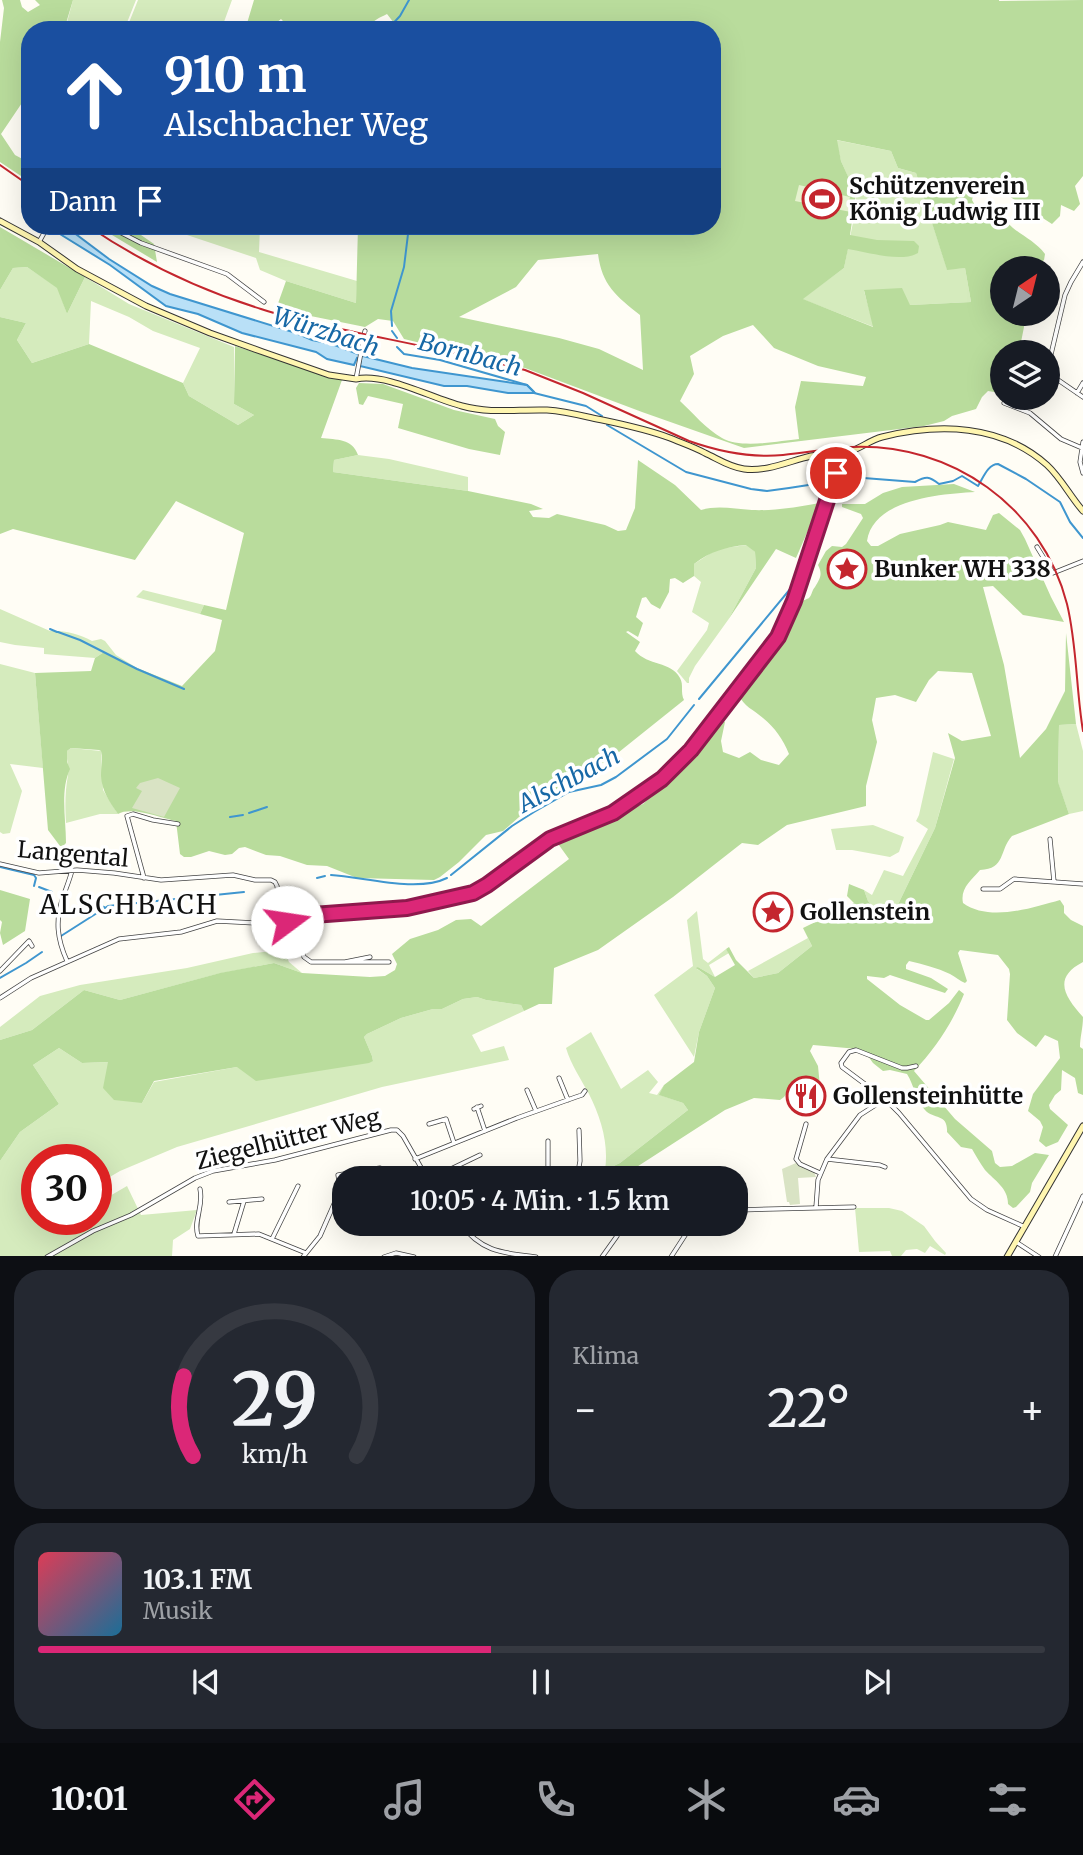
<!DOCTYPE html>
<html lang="de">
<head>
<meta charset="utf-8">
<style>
  body { margin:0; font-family:Merriweather,serif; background:#242831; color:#f1f3f6; height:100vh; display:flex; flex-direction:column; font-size:26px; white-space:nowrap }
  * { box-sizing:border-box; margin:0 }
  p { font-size:23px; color:#9ea1a6 }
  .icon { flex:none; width:38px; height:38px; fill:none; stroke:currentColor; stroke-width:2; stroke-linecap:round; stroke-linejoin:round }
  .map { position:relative; height:1256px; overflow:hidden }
  .sheet { display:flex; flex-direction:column; gap:14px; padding:14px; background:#0d0f14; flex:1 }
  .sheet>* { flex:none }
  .guide { position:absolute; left:21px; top:21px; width:700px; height:214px; border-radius:28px; box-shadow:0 7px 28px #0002; background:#1a4fa0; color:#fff; overflow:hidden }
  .needle { width:46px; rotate:35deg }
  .fabs { position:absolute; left:990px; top:256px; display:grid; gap:14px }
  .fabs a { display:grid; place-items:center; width:70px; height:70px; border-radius:50%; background:#171b24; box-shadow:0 7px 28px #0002; font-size:35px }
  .speed { position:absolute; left:21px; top:1144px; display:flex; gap:14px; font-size:35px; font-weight:700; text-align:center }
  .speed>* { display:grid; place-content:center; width:91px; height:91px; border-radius:50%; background:#171b24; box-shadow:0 7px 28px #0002; line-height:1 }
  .speed .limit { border:10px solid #d22; background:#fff; color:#111 }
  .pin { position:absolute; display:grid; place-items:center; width:60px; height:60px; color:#fff; margin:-30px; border:4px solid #fff; border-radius:50%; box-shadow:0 2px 7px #0007 }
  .me { position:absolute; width:77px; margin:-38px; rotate:76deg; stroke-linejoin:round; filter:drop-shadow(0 0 5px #0008) }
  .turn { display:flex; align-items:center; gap:24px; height:147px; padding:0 28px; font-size:32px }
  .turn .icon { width:91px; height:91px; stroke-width:2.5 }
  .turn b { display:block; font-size:49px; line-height:60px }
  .then { display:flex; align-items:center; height:66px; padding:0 28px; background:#0003; gap:14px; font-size:26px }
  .big { font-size:52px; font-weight:600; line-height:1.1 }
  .sheet .card { flex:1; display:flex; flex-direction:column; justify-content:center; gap:10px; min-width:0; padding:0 24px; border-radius:28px; background:#242831 }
  .sheet .dial { align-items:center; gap:0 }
  .dial svg { height:182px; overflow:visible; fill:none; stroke:#363941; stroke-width:7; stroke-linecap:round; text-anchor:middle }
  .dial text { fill:#f1f3f6; stroke:none }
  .song { display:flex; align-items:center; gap:21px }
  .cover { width:84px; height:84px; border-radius:10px; background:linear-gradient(135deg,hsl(350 70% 55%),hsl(200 70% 35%)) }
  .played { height:7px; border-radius:4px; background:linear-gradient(90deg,#db2777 45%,#363941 45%) }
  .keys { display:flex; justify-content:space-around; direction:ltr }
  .heat { display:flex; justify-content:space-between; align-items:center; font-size:38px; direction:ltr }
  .sheet .tiles { flex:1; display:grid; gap:14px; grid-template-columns:1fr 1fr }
  .card:last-child { grid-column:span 2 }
  .trip { position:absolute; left:332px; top:1166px; width:416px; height:70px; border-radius:28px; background:#171b24; box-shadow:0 7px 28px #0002; font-weight:600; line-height:70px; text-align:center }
  .menu { display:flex; height:112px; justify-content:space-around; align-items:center; background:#090b0e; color:#9ea1a6 }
  .menu .icon { width:49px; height:49px }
  .menu .selected { color:#db2777 }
  .menu b { font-size:32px; color:#f1f3f6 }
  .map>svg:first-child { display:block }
  .green { fill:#d5ebbd }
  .forest { fill:#b9dc9c; fill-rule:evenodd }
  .cemetery { fill:#d9e3c4 }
  .pitch { fill:#e6f2cf }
  .water { fill:#b9e0f7; stroke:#3f96cf; stroke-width:2 }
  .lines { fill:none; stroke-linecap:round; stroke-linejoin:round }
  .stream { stroke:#3f96cf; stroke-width:2 }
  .minor-casing { stroke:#444; stroke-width:5 }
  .tertiary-casing { stroke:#444; stroke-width:7 }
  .secondary-casing { stroke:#333; stroke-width:7 }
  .minor { stroke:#fff; stroke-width:3.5 }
  .tertiary { stroke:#fff; stroke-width:5 }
  .secondary { stroke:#fff6b0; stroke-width:5 }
  .rail { stroke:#c4262e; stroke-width:2 }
  .route-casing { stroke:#8e194d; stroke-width:18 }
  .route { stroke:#db2777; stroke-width:12 }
  .labels { text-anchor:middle; stroke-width:7; stroke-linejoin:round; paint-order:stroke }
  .poi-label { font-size:23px; font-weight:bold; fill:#111; stroke:#fff; text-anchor:start }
  .street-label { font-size:23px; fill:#111; stroke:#fff }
  .water-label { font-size:24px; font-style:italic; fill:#1768a6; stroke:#fff }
  .quarter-label { font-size:26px; letter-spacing:2px; fill:#111; stroke:#fff }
</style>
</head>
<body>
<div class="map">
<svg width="1083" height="1257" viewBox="0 0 1083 1257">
  <rect width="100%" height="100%" fill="#fffdf5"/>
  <!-- green -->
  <path class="green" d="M73,0H136L124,30H69L66,26Z
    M138,0H232L221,30H126Z
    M836,140L891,151L898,168L916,173L947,269L965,268L971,302L910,305L864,291L874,327L802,299L844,268L856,207V195L841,161Z
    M163,226H260L259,252L357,281L356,303L286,281L260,270L256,258L163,227Z
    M27,267L58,288L67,314L85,277L129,304L234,347V404L254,415L238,425L189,396L183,383L200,348L153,331L129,317L91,301L89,344L32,363L17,340L26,323L0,317V290L13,268Z
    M358,455L389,459L468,477V491L333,472L334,460Z
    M747,545L755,552L756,568L728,620L695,666L689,678V683H687L677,671L707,630L709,623L692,612L701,582L694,576V564L717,549Z
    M143,590L204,605L200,614L136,597Z
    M0,609L50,631C62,630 80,634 92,641L101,639L105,641L116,655L137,668L104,652L95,658L44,654V648L15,645L0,642Z
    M0,664L35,673L43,768L10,764L22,791L10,833L3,834L0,832Z
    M1076,724L1083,751V811L1069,814L1058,783L1059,725Z
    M71,748L101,751L103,790L118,814H100L66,823C65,805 65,792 68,775C69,767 66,759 67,751Z
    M933,752L954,759L935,828L889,923L868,901L864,890L872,895L884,870L903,876L928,829L916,821L919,815Z
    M873,825L904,837L899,852L890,857L852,850H836L831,829Z
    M697,911L703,959L708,963L726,949L729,953L709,965L715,977L698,967L697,969L707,976L715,988L699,1032L694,1057L654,995L693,966L687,920Z
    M808,938L812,946L778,973L754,978L748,971Z
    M273,951H284L289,962L302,973L274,963L217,974L120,1000L84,990L32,1030L0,1040V1027L40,996L80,985L187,968L253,953Z
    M477,997L486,1000L521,1005L524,1011L472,1035L481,1052L504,1046L509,1060L382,1087L177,1147L120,1171L96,1185V1160H37V1220H96V1204L127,1186L141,1215L197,1210L190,1229L173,1240L172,1256L0,1257V1161L20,1132L59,1104L33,1065L59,1048L82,1063L109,1062L142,1103L154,1082L237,1067L373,1061L372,1056L364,1037L367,1034L401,1018L433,1009H442L463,999Z
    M591,1032L621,1089L648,1070L658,1082L649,1093L657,1095L664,1085L660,1095L683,1103L688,1110L620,1163L605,1170C609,1144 601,1118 589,1094C581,1079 571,1065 566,1048Z
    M855,1208H889L902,1211L924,1226L935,1241L946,1253L945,1255L930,1246L925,1253L917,1249L906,1250L901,1256H892L890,1251L859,1252Z"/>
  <!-- forest -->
  <path class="forest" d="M2,0H20L22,7L28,12L40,5L35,0H73L64,30H30V91L1,134L15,155L30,163V182L0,162V42L4,8Z
    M254,0H999V1L1083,0V176L1075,186L1080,204L1074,211L1061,205L1060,216L1052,224L995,187L986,184L979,185L974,192L972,200L977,209L986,212L991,208C1000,212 1005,221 1013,228C1024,237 1036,242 1045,254L1044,260L1035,268H1003V313H1023L1024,327L1019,352H1003V389L1000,393L988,391L982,397L976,409L952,416L944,421L924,426L744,448L642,412L525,368L404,339L393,321L378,319L365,327L276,309L286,281L356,303L358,226H712V30H390L394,23L387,14C379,18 373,20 369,28L371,30H292L281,19L276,23L274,30H245ZM837,140L891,151L898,168L916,173L947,270L965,268L971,302L910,305L902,288L864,290L873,327L803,299L844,268L848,249C868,252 901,263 918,253L919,246L914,241L877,240L850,235L856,194L841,161ZM598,254C602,285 616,296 640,315L643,370L599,349L559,338L459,317L516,287L538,260ZM753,325L774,348L818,366L866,377L863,386L801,381L795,407L799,439C778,441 741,449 722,438C706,429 693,413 680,401L694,374L690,356L723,336Z
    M97,226H128L154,244L157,262Z
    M0,227L85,277L67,314L57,288L27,267L13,268L0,290Z
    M0,317L26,323L17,340L32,363L89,344L183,383L189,396L238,425L254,415L234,404L235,346L342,380L321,438C337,440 352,438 358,455L334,460L333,472L468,491L531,504L543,509L529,511L533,517L549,518L557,514L605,525L618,531L626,530L635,508L638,460L675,485L701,510C718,505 734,509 752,510C774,511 798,507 820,503L796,558L776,549L728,620L756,568L755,552L746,545C726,547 711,551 694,564V576L683,583L675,578L670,579L669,592L660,609L651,604L646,597L642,598L636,617L643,623L638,637L628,631L626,632L640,642L635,651C648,666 671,661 680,678C684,685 680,692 684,700L614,756L576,779L566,791L527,810L503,831L486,835L459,862L440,877L434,880L357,878L327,866L307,865L280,856L266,855L245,847L239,848L232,854L225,855L209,851L191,857H184L180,854L176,821C161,818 132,806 118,814C109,801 102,791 101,776C101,767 103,760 101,751L99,750L71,748L67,751V762L70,769C60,791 66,819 66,843L63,846H60L48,830L35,673L91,671L95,658L104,652L137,668L182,686L215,651L222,620L200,614L204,605L226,610L244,533L176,501L135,560L13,529L0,534Z
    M359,383L383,384L454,410L495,419L498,426L505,432L500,455L469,449L398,428L403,404L368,396L363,405L359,404L356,388Z
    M954,484L975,492C941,494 873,499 867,541L871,546H878L900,534L940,525L948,522L986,530L993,515L999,513L1020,530L1025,539L1051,597L1064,622L1023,615L993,586L983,587L1004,665L1020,758L1046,729L1065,691L1066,633L1076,724L1059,725L1058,782L1069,814L1012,836C999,850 1006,869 980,870C971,881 960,888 963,903C989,922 1032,908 1060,900L1064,906V913L1071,920L1083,926V962C1052,978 1065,997 1083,1017C1083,1028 1080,1037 1080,1047L1083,1049V1095L1078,1093L1075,1078L1062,1070L1061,1090L1055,1095L1049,1105L1050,1109L1068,1125L1058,1142L1046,1147L1039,1141L1043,1127L1040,1121L1028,1111L1033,1094L1060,1058L1058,1041L1045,1035L1036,1047L1017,1033L1007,1020L1010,974L1009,969L998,955L960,950L958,953L967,981L965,983C960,981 956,977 950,974C937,968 923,964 909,961L906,965V969L931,978L948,989L945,993L890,975L884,978L867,976V979L900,1005L926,1020H929L949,1003L959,990L964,994C953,1022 935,1049 914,1071L955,1119L992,1151L995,1163L1000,1167L1012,1166L1035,1153L1049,1155L1032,1183L1030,1192L1016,1207L1013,1208L1008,1204C1008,1188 995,1181 985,1170C980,1163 976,1156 972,1149L961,1147L947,1132C948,1113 934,1120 925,1110C916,1101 914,1085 907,1074L890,1070L883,1071L873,1063L865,1052L858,1049L813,1045L810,1051L818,1066L821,1097L815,1093L811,1085L803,1078L797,1079L784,1097L780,1100L754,1098L725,1110L632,1170L626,1178H604L605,1170L620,1163L688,1110L683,1103L659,1095L664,1085L694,1062L699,1032L715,988L707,976L696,968L698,967L715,977L735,965L726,949L729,947L736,960L754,978L778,973L812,946L803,928L854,903L847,896L849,884L864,890L868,901L889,923L935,828L955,758L948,733L962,741L991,736L972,673L938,671L929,680L916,702L895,695L876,698L872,720L877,742L866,786V806L787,825L758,845L742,843L673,897L598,950L554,968L552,1004H539L524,1011L521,1005L486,1000L477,997L463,999L442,1009H433L401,1018L367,1034L364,1037L372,1056L373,1061L369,1063L256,1081L237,1067L154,1081L142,1103L114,1100L103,1088L108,1062L82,1063L59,1048L33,1065L59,1104L20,1132L0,1161V1040L32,1030L84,990L120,1000L220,973L274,963L302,973L370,977L385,976L395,970L397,964L392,954L410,939L438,930L456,920L471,919L481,926L569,859L556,841L558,840L643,804L692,756L721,719L725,722L721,741L723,752L739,758L750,752L761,760L779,765L789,754C783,739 775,728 763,718C754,710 743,706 739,695L776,645L798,602C800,602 807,599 809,598C812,595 812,590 815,587C820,578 823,575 818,565L826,551L832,546L842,547L846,544L863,518L861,514L842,507V504H865L883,493L902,487Z
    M0,890L30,899L25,931L3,945L0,933L2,922L0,920Z"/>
  <!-- cemetery -->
  <path class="cemetery" d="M158,778L180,788L164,817L132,808L142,791L136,788L140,783Z
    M796,1163L814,1172L816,1177L798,1178L800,1204L790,1205L789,1202H787L782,1169Z"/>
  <!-- pitch -->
  <path class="pitch" d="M799,185L850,197L848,206L853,207L851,212L795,201Z"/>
  <!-- water -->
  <path class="water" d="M54,226H65L109,259L152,286L170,294L296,333L312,340L332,344L363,356L412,368L527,385L535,393H508L467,386H444L360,366L361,359L357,358L354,365L327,359L316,352L242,333L198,314L166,306L110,265L55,231Z"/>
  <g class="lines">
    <!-- stream -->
    <path class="stream" d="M387,30L400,16L409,0
      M392,326L391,311L404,267L409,226
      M392,331L397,338
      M397,347L404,354L440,360L527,385L534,392
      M534,393L586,406L602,416
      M607,425L686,472L751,489L767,491L789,488L815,484L833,476
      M838,476L915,482C926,476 929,476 939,484L953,481L962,476L978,486C983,478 988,464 998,464L1026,479L1060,502L1070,522L1083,538
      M813,552L822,523
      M50,629L57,632
      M58,632L80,640L137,669L184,689
      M699,699L791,588L799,563H802L805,549
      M249,813L267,807
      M230,817L243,815
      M0,867L34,875L36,878L34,886
      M331,875C364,877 417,893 447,878
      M451,875L512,826L534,812L569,792L601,785L616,777L667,739L694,705
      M317,878L325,876
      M39,887L52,892
      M79,900L104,907
      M61,936L108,906L244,892
      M0,978L26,963L42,952"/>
    <defs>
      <path id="minor" d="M108,226L141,243L227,274L264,302
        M39,242L48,226
        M1048,367L1065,295L1071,282L1083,262
        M1048,373L1083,397
        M356,379L365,331
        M1077,393L1083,383
        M1004,403L1030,413L1061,439L1082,448
        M1017,407L1019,397
        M1083,442L1080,462L1083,473
        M1037,547L1053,573L1083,561
        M1050,839L1054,882
        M0,864L39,873L77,870L114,873L161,880L233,875L255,880H271L275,882L277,886L282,918
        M144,878L127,816L133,814L153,820L178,824
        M983,889H1000L1014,879L1083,884
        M286,917L290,938L299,941L304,957L311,962H389
        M67,961C57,939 55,920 63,897C66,888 70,879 72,870
        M345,962L370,957
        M0,971L29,941L32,946
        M0,998L31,978L119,939L181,932L217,921L255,923L286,917L407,908L473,893L487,885L550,839L590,823
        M916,1066L907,1068H902L856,1050L849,1052L841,1063L842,1067L885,1099L899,1113L971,1199L987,1210L1025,1227
        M559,1078L568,1100
        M527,1090L536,1111
        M477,1107L485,1131
        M474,1109L481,1106
        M429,1124L446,1119L454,1143
        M806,1124L796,1159L800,1164L820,1173
        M415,1159L517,1118L576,1097L582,1095L585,1091
        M827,1159L880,1165L885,1167
        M412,1178L425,1174
        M432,1178L480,1155
        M483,1178H484
        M512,1178V1171
        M548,1178V1141
        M577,1178L580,1161L579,1130
        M200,1189C204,1207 193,1220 198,1236L259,1234L306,1253
        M341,1192L338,1175L380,1168
        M229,1202L262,1199
        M816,1207L818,1180L827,1159L860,1115L885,1099
        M737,1210L854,1207
        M460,1223C481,1252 503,1253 536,1257
        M234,1234L244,1201
        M272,1239L298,1186
        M1016,1242L1039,1257
        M47,1257L93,1231L131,1215L195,1178L213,1171L275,1160L391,1130H397L403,1136L427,1178
        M303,1257L320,1236L338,1195L345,1191
        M384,1257L396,1253L414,1257
        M602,1257L617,1236
        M671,1257L693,1223
        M1055,1257L1083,1196"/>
      <path id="tertiary" d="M590,823C657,797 692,748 734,694C752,671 772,650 784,624C796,601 803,574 811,549C821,517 833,485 841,453"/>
      <path id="secondary" d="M0,221L39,242L77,269L146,306L210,333L263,352L329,375L356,379
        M356,379C387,373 431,398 462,406C491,414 518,409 547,410C561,411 575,414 588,417C616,423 644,428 670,438C682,443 694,447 705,453C718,459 729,467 744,469C767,472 789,461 811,456C823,454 836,454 848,452C860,449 870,440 882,437C939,423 1001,424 1047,465C1061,478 1070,496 1083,511
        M1007,1257L1083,1126"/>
    </defs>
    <!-- minor casing -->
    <use href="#minor" class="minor-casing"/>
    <!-- tertiary casing -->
    <use href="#tertiary" class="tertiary-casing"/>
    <!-- secondary casing -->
    <use href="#secondary" class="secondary-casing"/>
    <!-- minor -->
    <use href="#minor" class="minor"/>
    <!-- tertiary -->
    <use href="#tertiary" class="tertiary"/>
    <!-- secondary -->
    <use href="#secondary" class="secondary"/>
    <!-- rail -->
    <path class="rail" d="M0,165L30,186
      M88,226C141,262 200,290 261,309C291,319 323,325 354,332C411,344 469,355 525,370L583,393L689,441C720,452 751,458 783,455C806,453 829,448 852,447C951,443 1042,506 1067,604C1077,645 1076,689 1083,731"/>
  </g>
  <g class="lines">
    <defs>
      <path id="route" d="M287,922L286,917L407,908L473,893L487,885L550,839L613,813L662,779L691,750L778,637L794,601L836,473"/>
    </defs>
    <!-- route casing -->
    <use href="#route" class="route-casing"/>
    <!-- route -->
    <use href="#route" class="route"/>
  </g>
  <!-- icons -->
  <defs>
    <symbol id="stadium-ring" viewBox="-11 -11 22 22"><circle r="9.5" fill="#fff" stroke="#c4262e" stroke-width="1.5"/><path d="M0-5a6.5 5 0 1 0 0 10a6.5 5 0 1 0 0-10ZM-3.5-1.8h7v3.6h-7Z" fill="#c4262e"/></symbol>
    <symbol id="sight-ring" viewBox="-11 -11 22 22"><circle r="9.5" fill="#fff" stroke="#c4262e" stroke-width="1.5"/><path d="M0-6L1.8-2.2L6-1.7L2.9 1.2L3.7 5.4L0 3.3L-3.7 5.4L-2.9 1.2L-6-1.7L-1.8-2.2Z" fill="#c4262e"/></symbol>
    <symbol id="restaurant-ring" viewBox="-11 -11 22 22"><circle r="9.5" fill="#fff" stroke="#c4262e" stroke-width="1.5"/><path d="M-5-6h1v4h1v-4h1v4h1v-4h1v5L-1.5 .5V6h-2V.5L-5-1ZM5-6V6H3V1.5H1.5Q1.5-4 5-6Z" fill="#c4262e"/></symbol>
  </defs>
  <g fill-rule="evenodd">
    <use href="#stadium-ring" x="800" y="177" width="44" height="44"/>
    <use href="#sight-ring" x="825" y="547" width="44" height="44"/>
    <use href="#sight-ring" x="751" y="890" width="44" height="44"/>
    <use href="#restaurant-ring" x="784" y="1074" width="44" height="44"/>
  </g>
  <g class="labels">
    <!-- poi labels -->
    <g class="poi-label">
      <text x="849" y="194">Schützenverein<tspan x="849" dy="26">König Ludwig III</tspan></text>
      <text x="874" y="577">Bunker WH 338</text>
      <text x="800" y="920">Gollenstein</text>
      <text x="833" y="1104">Gollensteinhütte</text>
    </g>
    <!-- street labels -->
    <g class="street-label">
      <text transform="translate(73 854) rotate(5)" y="8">Langental</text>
      <text transform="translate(288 1139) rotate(-14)" y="8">Ziegelhütter Weg</text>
    </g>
    <!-- water labels -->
    <g class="water-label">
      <text transform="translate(326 332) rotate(18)" y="8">Würzbach</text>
      <text transform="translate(470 355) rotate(15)" y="8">Bornbach</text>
      <text transform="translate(569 780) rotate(-28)" y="8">Alschbach</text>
    </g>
    <!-- quarter labels -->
    <g class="quarter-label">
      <text x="129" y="914">ALSCHBACH</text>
    </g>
  </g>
</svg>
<div class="fabs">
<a><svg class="needle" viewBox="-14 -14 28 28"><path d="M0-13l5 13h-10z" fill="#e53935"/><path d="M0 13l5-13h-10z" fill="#9ea1a6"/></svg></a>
<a><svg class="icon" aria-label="layers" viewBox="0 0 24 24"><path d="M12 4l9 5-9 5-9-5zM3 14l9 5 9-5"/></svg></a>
</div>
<div class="speed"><div class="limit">30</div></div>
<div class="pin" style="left:836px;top:473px;background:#d93025"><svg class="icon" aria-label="arrive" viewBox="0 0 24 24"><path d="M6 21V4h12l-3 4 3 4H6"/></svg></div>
<svg class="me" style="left:287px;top:922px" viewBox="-20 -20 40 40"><circle r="19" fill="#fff"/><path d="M0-13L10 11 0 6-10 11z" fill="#db2777"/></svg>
<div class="trip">10:05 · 4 Min. · 1.5 km</div>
<div class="guide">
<div class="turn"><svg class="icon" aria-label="ahead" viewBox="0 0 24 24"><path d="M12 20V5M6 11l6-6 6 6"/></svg><div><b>910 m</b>Alschbacher Weg</div></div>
<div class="then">Dann<svg class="icon" aria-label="arrive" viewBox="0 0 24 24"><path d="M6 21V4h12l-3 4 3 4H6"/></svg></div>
</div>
</div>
<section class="sheet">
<div class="tiles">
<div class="card dial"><svg viewBox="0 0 100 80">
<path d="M14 69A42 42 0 1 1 86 69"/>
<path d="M14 69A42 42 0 0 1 10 34" stroke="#db2777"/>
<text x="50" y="56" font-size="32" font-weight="700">29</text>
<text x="50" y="72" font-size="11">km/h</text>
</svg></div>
<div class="card"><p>Klima</p>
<div class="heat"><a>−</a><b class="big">22°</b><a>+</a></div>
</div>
<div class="card">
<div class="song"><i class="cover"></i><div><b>103.1 FM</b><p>Musik</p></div></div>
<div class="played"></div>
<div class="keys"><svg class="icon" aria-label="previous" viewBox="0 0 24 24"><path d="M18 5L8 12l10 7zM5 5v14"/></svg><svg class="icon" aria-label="pause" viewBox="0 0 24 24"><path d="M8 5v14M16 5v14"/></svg><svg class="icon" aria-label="next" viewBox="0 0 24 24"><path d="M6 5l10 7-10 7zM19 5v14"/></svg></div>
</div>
</div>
</section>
<nav class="menu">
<b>10:01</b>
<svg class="icon selected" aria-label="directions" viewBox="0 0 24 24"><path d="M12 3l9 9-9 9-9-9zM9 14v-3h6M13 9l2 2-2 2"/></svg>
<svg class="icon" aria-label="music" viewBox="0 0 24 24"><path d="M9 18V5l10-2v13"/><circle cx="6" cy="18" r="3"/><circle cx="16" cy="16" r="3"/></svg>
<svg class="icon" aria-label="phone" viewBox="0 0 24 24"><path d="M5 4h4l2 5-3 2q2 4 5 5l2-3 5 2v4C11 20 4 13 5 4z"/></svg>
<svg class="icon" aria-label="climate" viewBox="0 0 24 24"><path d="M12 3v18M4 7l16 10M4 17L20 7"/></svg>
<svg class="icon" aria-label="car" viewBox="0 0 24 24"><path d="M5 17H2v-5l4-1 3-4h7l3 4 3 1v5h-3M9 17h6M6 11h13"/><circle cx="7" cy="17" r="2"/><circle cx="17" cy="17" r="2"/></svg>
<svg class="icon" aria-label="filters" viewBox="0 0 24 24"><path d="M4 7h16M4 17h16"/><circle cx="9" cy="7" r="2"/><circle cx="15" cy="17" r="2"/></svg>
</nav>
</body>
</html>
